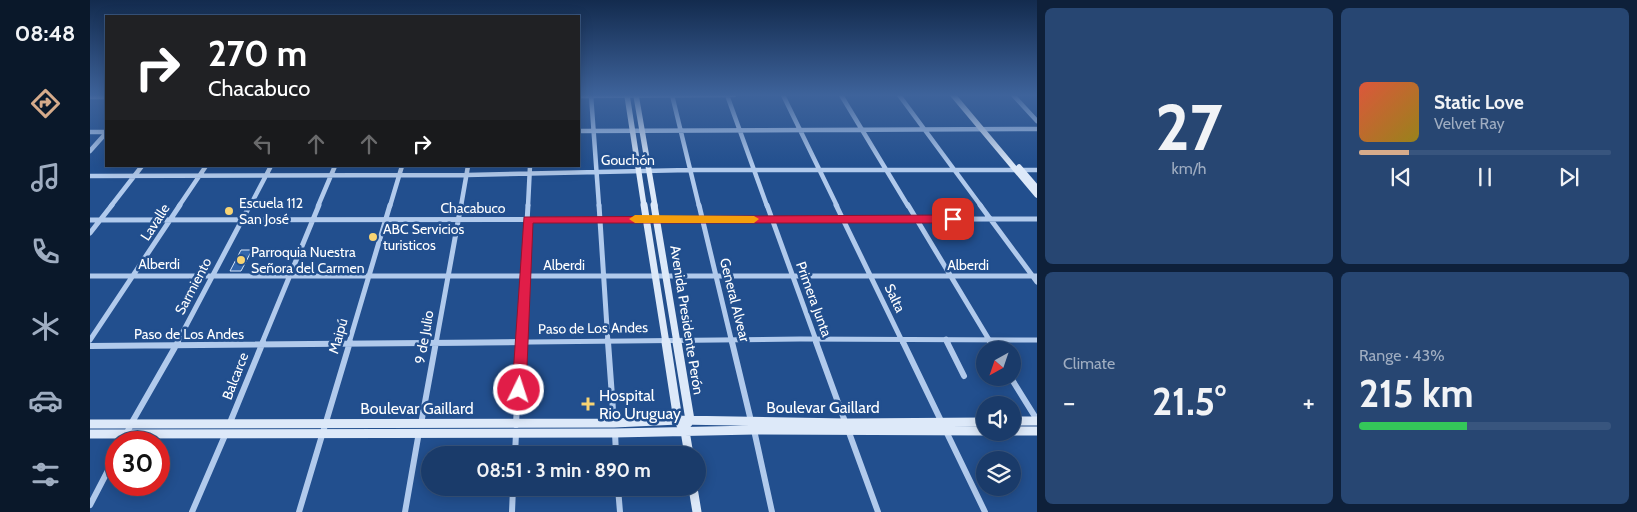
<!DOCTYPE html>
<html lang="en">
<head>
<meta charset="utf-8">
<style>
  body { margin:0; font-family:Cabin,sans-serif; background:#274672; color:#f1f3f6; height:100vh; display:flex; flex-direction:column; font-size:19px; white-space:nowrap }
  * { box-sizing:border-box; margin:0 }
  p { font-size:16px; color:#9fadc1 }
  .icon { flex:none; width:28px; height:28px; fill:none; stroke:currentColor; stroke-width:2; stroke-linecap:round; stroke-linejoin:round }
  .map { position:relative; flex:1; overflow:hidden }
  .details { display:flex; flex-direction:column; gap:8px; padding:8px; background:#0e203a; width:600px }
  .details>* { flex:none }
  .banner { position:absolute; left:15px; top:15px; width:475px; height:152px; border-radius:0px; box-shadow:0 2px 12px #0003,0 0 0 1px #38557e; background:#202124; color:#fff; overflow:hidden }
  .needle { width:32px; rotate:220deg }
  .tools { position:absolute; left:886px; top:341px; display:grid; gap:10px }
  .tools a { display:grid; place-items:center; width:45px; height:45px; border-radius:50%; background:#1a3b6a; box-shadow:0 2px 12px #0003,0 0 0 1px #38557e; font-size:25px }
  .speed { position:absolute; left:15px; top:431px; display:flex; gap:10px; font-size:25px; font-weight:700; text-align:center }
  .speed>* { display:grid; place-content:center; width:65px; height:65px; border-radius:50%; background:#1a3b6a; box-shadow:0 2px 12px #0003,0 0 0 1px #38557e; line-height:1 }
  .speed .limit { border:8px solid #d22; background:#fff; color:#111 }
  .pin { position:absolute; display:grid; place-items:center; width:42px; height:42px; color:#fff; margin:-21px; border-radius:10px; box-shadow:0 2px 8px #0006 }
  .me { position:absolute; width:55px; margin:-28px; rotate:4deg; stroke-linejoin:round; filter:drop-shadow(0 0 4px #0008) }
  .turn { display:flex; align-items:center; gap:18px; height:105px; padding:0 20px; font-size:22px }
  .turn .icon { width:65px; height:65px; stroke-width:2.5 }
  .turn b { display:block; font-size:35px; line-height:42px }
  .lanes { display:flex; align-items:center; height:48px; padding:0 20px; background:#0003; justify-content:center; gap:25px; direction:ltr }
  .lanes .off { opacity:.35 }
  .big { font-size:38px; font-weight:700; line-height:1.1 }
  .details .card { flex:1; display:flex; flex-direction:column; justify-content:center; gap:8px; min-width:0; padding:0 18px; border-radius:8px; background:#274672 }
  .details .dial { align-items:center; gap:0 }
  .dial b { font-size:65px; line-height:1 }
  .song { display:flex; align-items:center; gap:15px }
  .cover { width:60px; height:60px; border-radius:8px; background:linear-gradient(135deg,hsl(10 70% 55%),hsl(50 70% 35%)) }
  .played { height:5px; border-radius:2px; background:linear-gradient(90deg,#d6ab8b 20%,#38557e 20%) }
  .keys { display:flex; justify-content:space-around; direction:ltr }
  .heat { display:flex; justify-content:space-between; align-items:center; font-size:28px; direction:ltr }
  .charge { height:8px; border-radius:4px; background:linear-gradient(90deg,#34c759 43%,#38557e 0) }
  .details .tiles { flex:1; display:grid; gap:8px; grid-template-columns:repeat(2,1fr) }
  .trip { position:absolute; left:331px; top:446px; width:285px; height:50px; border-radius:25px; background:#1a3b6a; box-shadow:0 2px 12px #0003,0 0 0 1px #38557e; font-weight:700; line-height:50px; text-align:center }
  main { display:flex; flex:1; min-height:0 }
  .tab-bar { display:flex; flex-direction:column; width:90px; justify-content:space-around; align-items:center; background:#0a182a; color:#9fadc1 }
  .tab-bar .icon { width:35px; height:35px }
  .tab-bar .active { color:#d6ab8b }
  .tab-bar b { font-size:22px; color:#f1f3f6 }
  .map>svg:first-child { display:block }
  .building { fill:#3265ab; stroke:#d6e5f9 }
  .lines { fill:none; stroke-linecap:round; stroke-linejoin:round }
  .street-far2 { stroke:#b1caec; stroke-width:4.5 }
  .street-far1 { stroke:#b1caec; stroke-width:5 }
  .street { stroke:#b1caec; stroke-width:6 }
  .secondary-far2 { stroke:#dde9f9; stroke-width:5.5 }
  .secondary-far1 { stroke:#dde9f9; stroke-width:7 }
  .secondary { stroke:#dde9f9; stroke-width:9 }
  .route { fill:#e11d48; stroke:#92132f }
  .slow { fill:#f59e0b }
  .poi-dot { fill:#f8d473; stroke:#224f8e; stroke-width:2 }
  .labels { text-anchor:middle; stroke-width:5; stroke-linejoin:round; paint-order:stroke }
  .street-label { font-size:14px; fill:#fff; stroke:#224f8e }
  .poi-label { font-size:14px; fill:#fff; stroke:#224f8e; text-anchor:start }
  .near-poi-label { font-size:16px; fill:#fff; stroke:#224f8e; text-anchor:start }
  .near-street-label { font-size:16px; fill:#fff; stroke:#224f8e }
</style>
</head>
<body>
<main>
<nav class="tab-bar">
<b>08:48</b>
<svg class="icon active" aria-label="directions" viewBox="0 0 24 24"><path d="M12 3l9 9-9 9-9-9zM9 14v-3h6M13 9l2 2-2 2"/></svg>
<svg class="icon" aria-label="music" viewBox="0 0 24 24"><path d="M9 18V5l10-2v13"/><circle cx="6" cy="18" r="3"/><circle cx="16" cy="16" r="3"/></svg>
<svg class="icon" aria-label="phone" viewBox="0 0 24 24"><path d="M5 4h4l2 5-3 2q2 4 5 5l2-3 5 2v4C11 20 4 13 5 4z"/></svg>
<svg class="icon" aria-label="climate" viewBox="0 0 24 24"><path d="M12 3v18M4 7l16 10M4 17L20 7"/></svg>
<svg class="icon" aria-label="car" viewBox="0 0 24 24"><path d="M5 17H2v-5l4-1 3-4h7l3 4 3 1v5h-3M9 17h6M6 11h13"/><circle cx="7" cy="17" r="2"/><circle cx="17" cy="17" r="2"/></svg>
<svg class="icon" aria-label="filters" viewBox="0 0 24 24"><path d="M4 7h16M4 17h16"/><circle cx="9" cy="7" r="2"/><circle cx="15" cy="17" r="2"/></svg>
</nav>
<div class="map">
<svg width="947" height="512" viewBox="0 0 947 512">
  <rect width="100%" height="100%" fill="#224f8e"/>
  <!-- building -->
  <path class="building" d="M151,250H162L151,271H140Z"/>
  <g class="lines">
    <!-- street-far2 -->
    <path class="street-far2" d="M501,95L509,206
      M582,95L609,206
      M637,95L677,206
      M693,95L747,206
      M751,95L818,206
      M809,95L891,206
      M923,95L947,121
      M489,96L644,95
      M0,97H16
      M489,131L947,129
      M0,132H16
      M0,151L16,133
      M0,176L377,175L599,170H947
      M21,206L52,166
      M89,206L116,166
      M160,206L181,166
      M228,206L245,166
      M300,206L312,166
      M371,206L378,166
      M438,206L440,166"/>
    <!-- street-far1 -->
    <path class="street-far1" d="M509,205L518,343
      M609,205L642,343
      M677,205L727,343
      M746,205L813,343
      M818,205L901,343
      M890,205L947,282
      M0,220L947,219
      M0,233L22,205
      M0,276H947
      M856,339L858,343
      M0,340L90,205
      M87,343L160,205
      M172,343L229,205
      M259,343L300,205
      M346,343L371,205
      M350,343L710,339L947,340
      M430,343L438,205"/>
    <!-- street -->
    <path class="street" d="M518,342L524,424
      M642,342L661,421
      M726,342L788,512
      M813,342L895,512
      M857,342L874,376
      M900,342L905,350
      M0,346L436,342
      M921,378L947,420
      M331,424L346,342
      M139,425L173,342
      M426,425L430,342
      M664,430L682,512
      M525,432L526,455
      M33,442L41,424L88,342
      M425,455L426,433
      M528,488L530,512
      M0,505L26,455
      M102,512L136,433
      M209,512L260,342
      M315,512L329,432
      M422,512L423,488"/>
    <!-- secondary-far2 -->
    <path class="secondary-far2" d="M537,95L554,206
      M546,95L565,206
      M863,95L947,195
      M929,167L947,188"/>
    <!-- secondary-far1 -->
    <path class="secondary-far1" d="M554,205L576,343
      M564,205L587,343"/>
    <!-- secondary -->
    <path class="secondary" d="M576,342L588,420L595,431L599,455
      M587,342L600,420L598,423
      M922,421H947
      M0,424L524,423L588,420L756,423L895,422
      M922,431H947
      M0,434L525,433L664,430L895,431
      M603,488L607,512"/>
  </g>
  <!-- sky -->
  <linearGradient id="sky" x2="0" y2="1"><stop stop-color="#132b4e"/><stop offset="0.57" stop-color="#3e639b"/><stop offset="1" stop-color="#3e639b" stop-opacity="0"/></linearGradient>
  <rect width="947" height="167" fill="url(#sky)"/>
  <!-- route -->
  <path class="route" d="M863,215L869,219L863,223H443L436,390L434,395L429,397L424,395L422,390L434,217Z"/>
  <!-- slow -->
  <path class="slow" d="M545,215L664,216L669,219L664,223H545L539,219Z"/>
  <!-- markers -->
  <g class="poi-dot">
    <circle cx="139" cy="211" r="5"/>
    <circle cx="283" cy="237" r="5"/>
    <circle cx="151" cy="260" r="5"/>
    <path d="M495.5 396.5h5v5h5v5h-5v5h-5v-5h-5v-5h5z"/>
  </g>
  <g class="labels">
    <!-- street labels -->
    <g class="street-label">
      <text x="538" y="165">Gouchón</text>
      <text x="383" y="213">Chacabuco</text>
      <text transform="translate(65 222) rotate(-57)" y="5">Lavalle</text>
      <text x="69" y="269">Alberdi</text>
      <text x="474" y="270">Alberdi</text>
      <text x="878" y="270">Alberdi</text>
      <text transform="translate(103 286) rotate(-62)" y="5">Sarmiento</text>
      <text transform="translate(805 298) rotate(65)" y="5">Salta</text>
      <text transform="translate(724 299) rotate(70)" y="5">Primera Junta</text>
      <text transform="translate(645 300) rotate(76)" y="5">General Alvear</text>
      <text transform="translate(597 320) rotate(81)" y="5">Avenida Presidente Perón</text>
      <text transform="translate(503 328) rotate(-1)" y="5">Paso de Los Andes</text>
      <text x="99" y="339">Paso de Los Andes</text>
      <text transform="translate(248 336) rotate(-74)" y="5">Maipú</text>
      <text transform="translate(334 337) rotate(-80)" y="5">9 de Julio</text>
      <text transform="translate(145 376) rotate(-69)" y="5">Balcarce</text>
    </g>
    <!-- poi labels -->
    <g class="poi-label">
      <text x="149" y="208">Escuela 112<tspan x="149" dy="16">San José</tspan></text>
      <text x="293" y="234">ABC Servicios<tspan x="293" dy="16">turisticos</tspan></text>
      <text x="161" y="257">Parroquia Nuestra<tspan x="161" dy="16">Señora del Carmen</tspan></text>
    </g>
    <!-- near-poi labels -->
    <g class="near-poi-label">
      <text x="509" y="401">Hospital<tspan x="509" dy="18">Rio Uruguay</tspan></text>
    </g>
    <!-- near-street labels -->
    <g class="near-street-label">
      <text x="733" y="413">Boulevar Gaillard</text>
      <text x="327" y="414">Boulevar Gaillard</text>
    </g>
  </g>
</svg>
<div class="tools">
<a><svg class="needle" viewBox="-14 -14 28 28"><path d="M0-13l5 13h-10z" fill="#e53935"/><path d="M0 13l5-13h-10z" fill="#9fadc1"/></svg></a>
<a><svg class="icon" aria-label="sound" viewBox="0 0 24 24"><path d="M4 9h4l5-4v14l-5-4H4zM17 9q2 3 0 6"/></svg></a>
<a><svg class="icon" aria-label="layers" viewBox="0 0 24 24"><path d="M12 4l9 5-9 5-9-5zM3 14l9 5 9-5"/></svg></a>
</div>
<div class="speed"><div class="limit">30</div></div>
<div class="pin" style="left:863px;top:219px;background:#d93025"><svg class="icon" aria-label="arrive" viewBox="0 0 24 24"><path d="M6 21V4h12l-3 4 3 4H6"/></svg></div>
<svg class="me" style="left:429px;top:390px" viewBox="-20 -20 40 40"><circle r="17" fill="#e11d48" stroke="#fff" stroke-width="3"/><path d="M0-11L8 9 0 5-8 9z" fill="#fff"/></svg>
<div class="trip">08:51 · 3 min · 890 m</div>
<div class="banner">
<div class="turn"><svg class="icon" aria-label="right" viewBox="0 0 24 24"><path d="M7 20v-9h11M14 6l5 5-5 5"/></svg><div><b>270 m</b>Chacabuco</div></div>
<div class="lanes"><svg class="icon off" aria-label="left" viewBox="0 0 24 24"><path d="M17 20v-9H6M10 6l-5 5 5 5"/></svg><svg class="icon off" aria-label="ahead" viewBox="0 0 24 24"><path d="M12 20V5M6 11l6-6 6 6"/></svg><svg class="icon off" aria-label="ahead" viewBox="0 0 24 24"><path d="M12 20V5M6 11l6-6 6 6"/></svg><svg class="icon" aria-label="right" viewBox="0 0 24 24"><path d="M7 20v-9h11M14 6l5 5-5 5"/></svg></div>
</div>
</div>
<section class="details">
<div class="tiles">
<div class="card dial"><b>27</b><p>km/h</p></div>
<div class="card">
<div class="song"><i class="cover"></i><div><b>Static Love</b><p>Velvet Ray</p></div></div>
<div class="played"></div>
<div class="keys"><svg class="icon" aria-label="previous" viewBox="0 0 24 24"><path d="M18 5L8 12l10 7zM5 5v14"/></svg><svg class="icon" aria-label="pause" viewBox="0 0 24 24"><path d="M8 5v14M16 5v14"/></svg><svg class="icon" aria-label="next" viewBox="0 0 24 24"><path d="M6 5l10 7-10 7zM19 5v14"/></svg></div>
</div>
<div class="card"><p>Climate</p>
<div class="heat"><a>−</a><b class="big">21.5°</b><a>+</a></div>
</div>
<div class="card"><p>Range · 43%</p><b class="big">215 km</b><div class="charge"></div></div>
</div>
</section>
</main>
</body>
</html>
